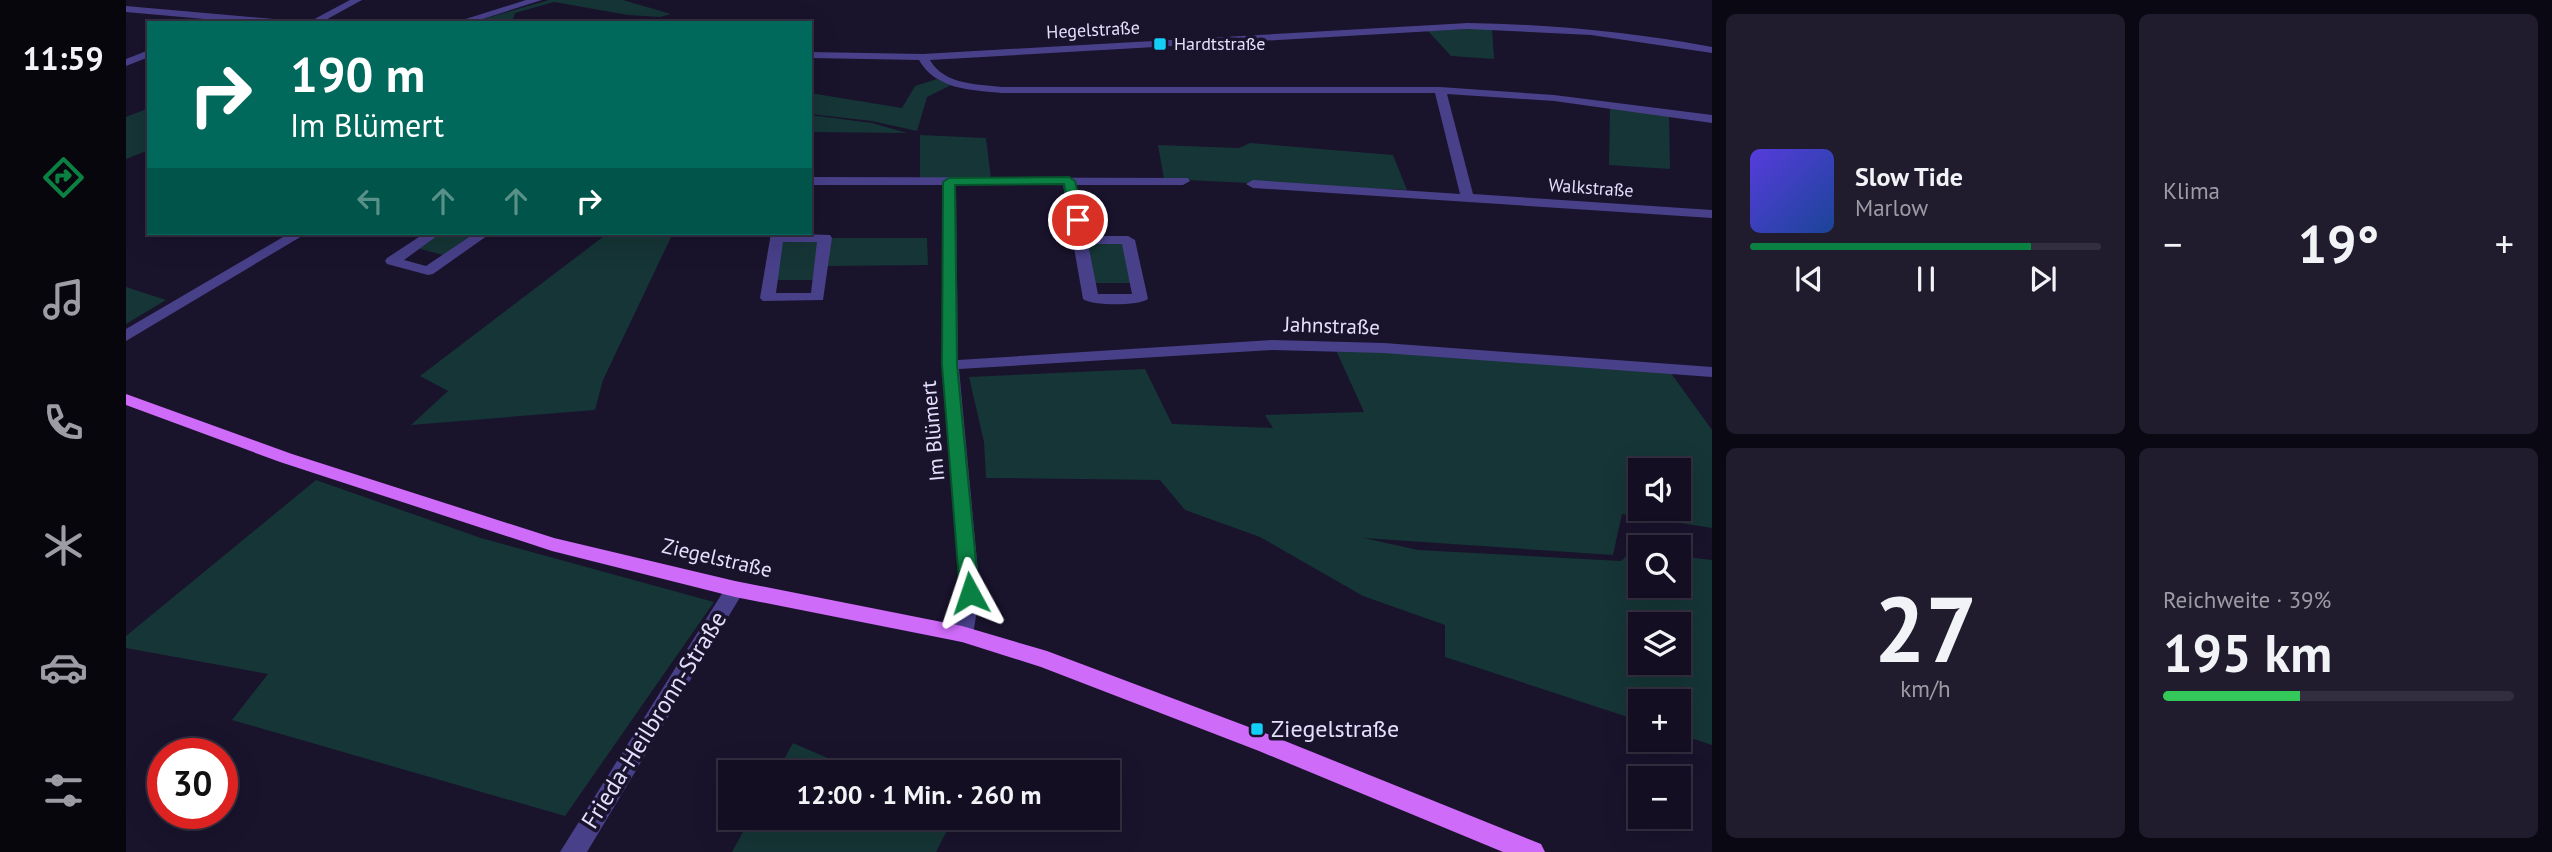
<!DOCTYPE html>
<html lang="de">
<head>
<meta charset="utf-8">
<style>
  body { margin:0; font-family:"PT Sans",sans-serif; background:#201c2e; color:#f1f3f6; height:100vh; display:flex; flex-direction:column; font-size:26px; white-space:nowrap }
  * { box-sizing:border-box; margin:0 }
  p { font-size:23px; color:#9d9ca5 }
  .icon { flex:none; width:38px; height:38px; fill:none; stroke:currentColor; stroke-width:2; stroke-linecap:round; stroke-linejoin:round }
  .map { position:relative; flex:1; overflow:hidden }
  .panel { display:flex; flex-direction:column; gap:14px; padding:14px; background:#0a0812; width:840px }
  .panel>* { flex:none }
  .top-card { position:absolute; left:21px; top:21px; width:665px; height:214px; border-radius:0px; box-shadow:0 7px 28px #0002,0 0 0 2px #322e3f; background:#00695c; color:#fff; overflow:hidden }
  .fabs { position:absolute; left:1502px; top:458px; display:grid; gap:14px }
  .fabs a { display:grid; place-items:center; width:63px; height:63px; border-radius:0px; background:#130e21; box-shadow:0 7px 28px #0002,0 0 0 2px #322e3f; font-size:35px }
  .speed { position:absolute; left:21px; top:738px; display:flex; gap:14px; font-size:35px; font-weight:700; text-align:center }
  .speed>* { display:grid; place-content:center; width:91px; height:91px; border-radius:50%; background:#130e21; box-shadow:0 7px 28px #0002,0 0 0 2px #322e3f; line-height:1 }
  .speed .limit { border:10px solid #d22; background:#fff; color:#111 }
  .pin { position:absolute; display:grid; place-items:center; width:60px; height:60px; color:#fff; margin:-30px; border:4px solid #fff; border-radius:50%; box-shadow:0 2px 7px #0007 }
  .me { position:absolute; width:77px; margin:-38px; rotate:355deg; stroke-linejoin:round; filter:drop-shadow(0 0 5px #0008) }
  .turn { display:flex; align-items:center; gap:24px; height:147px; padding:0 28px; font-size:32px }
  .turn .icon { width:91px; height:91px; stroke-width:2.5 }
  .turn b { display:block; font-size:49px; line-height:60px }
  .lanes { display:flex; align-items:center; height:66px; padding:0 28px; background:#0003; justify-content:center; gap:35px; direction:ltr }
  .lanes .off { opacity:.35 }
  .big { font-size:52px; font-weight:600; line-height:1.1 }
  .panel .tile { flex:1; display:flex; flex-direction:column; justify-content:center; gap:10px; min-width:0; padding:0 24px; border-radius:10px; background:#201c2e }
  .panel .dial { align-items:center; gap:0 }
  .dial b { font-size:91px; line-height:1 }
  .song { display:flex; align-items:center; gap:21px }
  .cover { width:84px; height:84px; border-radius:10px; background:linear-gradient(135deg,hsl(250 70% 55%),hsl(220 70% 35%)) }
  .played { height:7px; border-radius:4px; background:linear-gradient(90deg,#0b8043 80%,#322e3f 80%) }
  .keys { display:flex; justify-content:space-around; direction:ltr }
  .heat { display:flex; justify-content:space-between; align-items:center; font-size:38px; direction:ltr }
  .charge { height:10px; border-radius:5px; background:linear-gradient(90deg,#34c759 39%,#322e3f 0) }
  .panel .tiles { flex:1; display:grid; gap:14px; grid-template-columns:repeat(2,1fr) }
  .trip { position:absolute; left:592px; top:760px; width:402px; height:70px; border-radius:0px; background:#130e21; box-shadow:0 7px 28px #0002,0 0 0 2px #322e3f; font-weight:600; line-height:70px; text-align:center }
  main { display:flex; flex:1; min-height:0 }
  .dock { display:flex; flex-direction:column; width:126px; justify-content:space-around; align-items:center; background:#08060d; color:#9d9ca5 }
  .dock .icon { width:49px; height:49px }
  .dock .selected { color:#0b8043 }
  .dock b { font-size:32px; color:#f1f3f6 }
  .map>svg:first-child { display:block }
  .green { fill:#163536; fill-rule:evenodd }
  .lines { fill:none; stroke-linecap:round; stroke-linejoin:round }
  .minor { fill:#484089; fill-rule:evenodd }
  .major { fill:#cf6bf9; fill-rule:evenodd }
  .route { fill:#0b8043; stroke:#07532c; stroke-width:2 }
  .poi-dot { fill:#13cef6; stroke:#19132c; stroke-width:2.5 }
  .labels { text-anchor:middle; stroke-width:7; stroke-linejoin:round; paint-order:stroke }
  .far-street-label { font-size:18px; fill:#e5dffe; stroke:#19132c }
  .far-poi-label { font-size:18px; fill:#e5dffe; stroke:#19132c; text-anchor:start }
  .street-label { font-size:21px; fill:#e5dffe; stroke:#19132c }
  .near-street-label { font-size:24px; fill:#e5dffe; stroke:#19132c }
  .near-poi-label { font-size:24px; fill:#e5dffe; stroke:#19132c; text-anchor:start }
</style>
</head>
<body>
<main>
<nav class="dock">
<b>11:59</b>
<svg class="icon selected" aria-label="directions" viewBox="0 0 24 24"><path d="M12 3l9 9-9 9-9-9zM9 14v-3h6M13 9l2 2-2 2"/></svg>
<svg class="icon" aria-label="music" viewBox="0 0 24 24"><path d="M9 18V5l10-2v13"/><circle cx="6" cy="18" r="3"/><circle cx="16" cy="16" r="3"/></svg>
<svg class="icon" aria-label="phone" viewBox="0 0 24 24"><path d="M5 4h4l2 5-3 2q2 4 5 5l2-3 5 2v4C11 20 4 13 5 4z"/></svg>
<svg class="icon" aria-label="climate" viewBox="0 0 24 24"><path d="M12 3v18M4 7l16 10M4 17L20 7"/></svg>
<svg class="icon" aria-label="car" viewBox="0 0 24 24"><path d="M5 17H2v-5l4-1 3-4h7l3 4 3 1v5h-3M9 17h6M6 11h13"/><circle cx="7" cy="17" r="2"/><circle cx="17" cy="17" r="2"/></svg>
<svg class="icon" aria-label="filters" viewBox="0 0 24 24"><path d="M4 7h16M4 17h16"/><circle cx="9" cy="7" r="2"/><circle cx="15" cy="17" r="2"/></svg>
</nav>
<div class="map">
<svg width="1586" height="852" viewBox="0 0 1586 852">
  <rect width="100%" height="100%" fill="#19132c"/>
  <!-- green -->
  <path class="green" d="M423,0H497L545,14L534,17L502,15L428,2L389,13L387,19L392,23H343Z
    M1366,28L1368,59L1325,56L1302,31Z
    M811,79L825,85L801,97L791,131L746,121L684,114V93L776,108L789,86Z
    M1484,106L1543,115L1544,169L1483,165Z
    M23,108V150L0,159V117Z
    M684,115L746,123L781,133L684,132Z
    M794,135L860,138L865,179L794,178Z
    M1124,143L1267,155L1281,190L1038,179L1032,145L1113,148Z
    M315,233H349L317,255L291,248Z
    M482,233H547L477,380L469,410L285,425L322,391L294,376Z
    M704,238H801L802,265L702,266Z
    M655,240H695L690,280H649Z
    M998,242L1006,283H967L960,243Z
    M0,287L40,300L0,324Z
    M1208,346L1542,369L1586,430V528L1496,514L1487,555L1238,538L1292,550L1495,561L1507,550L1514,551V586H1552V556L1586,560V745L1552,734V702H1514V721L1319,657V625L1237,596L1134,537L1059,510L1034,480L860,478L858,442L843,377L1019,369L1046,424L1147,428L1139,415L1238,412ZM1514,471H1552V509H1514ZM1514,625H1552V663H1514Z
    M190,480L355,538L588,602L439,816L106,720L142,674L0,648V636Z
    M667,743L734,772H651Z
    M625,817H828L810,852H606Z"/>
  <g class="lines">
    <!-- minor -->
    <path class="minor" d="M224,0H236L194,23H181Z
      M400,0H416L344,23H327Z
      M0,6L160,20L165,23H123L0,12Z
      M1342,23C1424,24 1505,32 1586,47V53L1465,35L1342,29L804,60C818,85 851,84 876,87H1314L1428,95L1586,115V123L1428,101L1321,94L1347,194L1586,210V218L1127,188L1120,184L1127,180L1334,194L1309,93H876C846,90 810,90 793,60L684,58V52L797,54Z
      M23,50V57L0,66V59Z
      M684,177L1062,178L1064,181L1057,185H950L960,236H1002L1009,240L1022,299C1013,306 966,306 957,299L937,185H830L832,360L1147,340L1258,343L1586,367V377L1258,353L1147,350L833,369L854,593L847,634L844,640L836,642L828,640L825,634L834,593L816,365V185H684ZM962,244H996L1006,294H972Z
      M164,233H181L0,341V329Z
      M299,233H315L278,260L300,266L349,233H365L307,274L302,275L261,264L259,261L261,258Z
      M645,233L704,235L706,238L697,300L637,301L634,298ZM657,242H691L685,293H650Z
      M609,581L616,584L619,589L461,852H434L602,584Z"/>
    <!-- major -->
    <path class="major" d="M0,394L166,454L428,538L609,581L836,626L921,651L1149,737L1415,844L1419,852H1377L1133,751L915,667L836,642L609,597L426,551L154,462L0,405Z"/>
  </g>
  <!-- route -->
  <path class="route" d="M943,177L949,181L958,220L952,224L945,220L938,184L829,185L831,365L853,593L850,598H837L834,593L816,365L817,182L823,178Z"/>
  <!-- markers -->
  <g class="poi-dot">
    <rect x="1027" y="37" width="14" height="14" rx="3.5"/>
    <rect x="1124" y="722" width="14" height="14" rx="3.5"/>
  </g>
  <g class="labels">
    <!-- far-street labels -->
    <g class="far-street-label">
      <text transform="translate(967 30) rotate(-3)" y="6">Hegelstraße</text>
      <text transform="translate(1465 188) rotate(4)" y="6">Walkstraße</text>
    </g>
    <!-- far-poi labels -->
    <g class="far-poi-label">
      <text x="1048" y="50">Hardtstraße</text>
    </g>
    <!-- street labels -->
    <g class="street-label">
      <text transform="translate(1206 326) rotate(2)" y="7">Jahnstraße</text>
      <text transform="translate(807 431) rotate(-95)" y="7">Im Blümert</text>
      <text transform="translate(591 558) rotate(13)" y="7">Ziegelstraße</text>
    </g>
    <!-- near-street labels -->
    <g class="near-street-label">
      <text transform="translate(528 720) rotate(-58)" y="8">Frieda-Heilbronn-Straße</text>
    </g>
    <!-- near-poi labels -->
    <g class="near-poi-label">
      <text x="1145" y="737">Ziegelstraße</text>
    </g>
  </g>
</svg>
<div class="fabs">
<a><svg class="icon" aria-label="sound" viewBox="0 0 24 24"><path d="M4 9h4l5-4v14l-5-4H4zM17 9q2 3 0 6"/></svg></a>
<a><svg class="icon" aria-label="search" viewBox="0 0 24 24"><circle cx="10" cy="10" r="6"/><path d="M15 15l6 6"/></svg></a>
<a><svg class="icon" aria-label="layers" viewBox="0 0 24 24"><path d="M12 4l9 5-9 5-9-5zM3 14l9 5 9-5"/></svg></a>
<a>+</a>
<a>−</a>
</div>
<div class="speed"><div class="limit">30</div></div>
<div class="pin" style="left:952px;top:220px;background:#d93025"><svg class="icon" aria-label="arrive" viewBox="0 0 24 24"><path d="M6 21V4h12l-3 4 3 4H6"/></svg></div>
<svg class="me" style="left:844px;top:593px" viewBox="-20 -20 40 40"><path d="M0-17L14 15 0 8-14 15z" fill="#0b8043" stroke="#fff" stroke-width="4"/></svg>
<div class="trip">12:00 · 1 Min. · 260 m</div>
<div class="top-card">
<div class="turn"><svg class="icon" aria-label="right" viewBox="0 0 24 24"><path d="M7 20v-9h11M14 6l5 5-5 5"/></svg><div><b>190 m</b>Im Blümert</div></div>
<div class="lanes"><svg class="icon off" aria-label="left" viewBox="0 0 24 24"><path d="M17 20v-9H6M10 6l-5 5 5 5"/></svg><svg class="icon off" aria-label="ahead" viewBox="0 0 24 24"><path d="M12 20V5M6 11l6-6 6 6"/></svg><svg class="icon off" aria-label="ahead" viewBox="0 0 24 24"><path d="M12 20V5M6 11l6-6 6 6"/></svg><svg class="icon" aria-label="right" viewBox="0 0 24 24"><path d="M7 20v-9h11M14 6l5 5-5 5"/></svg></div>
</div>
</div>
<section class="panel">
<div class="tiles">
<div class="tile">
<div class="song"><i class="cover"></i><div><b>Slow Tide</b><p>Marlow</p></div></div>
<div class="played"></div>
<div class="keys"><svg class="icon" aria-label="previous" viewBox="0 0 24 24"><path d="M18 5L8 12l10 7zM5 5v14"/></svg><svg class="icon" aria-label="pause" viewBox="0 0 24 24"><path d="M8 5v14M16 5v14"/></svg><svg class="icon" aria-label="next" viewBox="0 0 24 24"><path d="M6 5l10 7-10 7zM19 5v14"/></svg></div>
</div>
<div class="tile"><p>Klima</p>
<div class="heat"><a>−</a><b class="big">19°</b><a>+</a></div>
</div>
<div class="tile dial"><b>27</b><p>km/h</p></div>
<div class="tile"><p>Reichweite · 39%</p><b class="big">195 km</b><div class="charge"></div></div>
</div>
</section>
</main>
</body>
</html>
